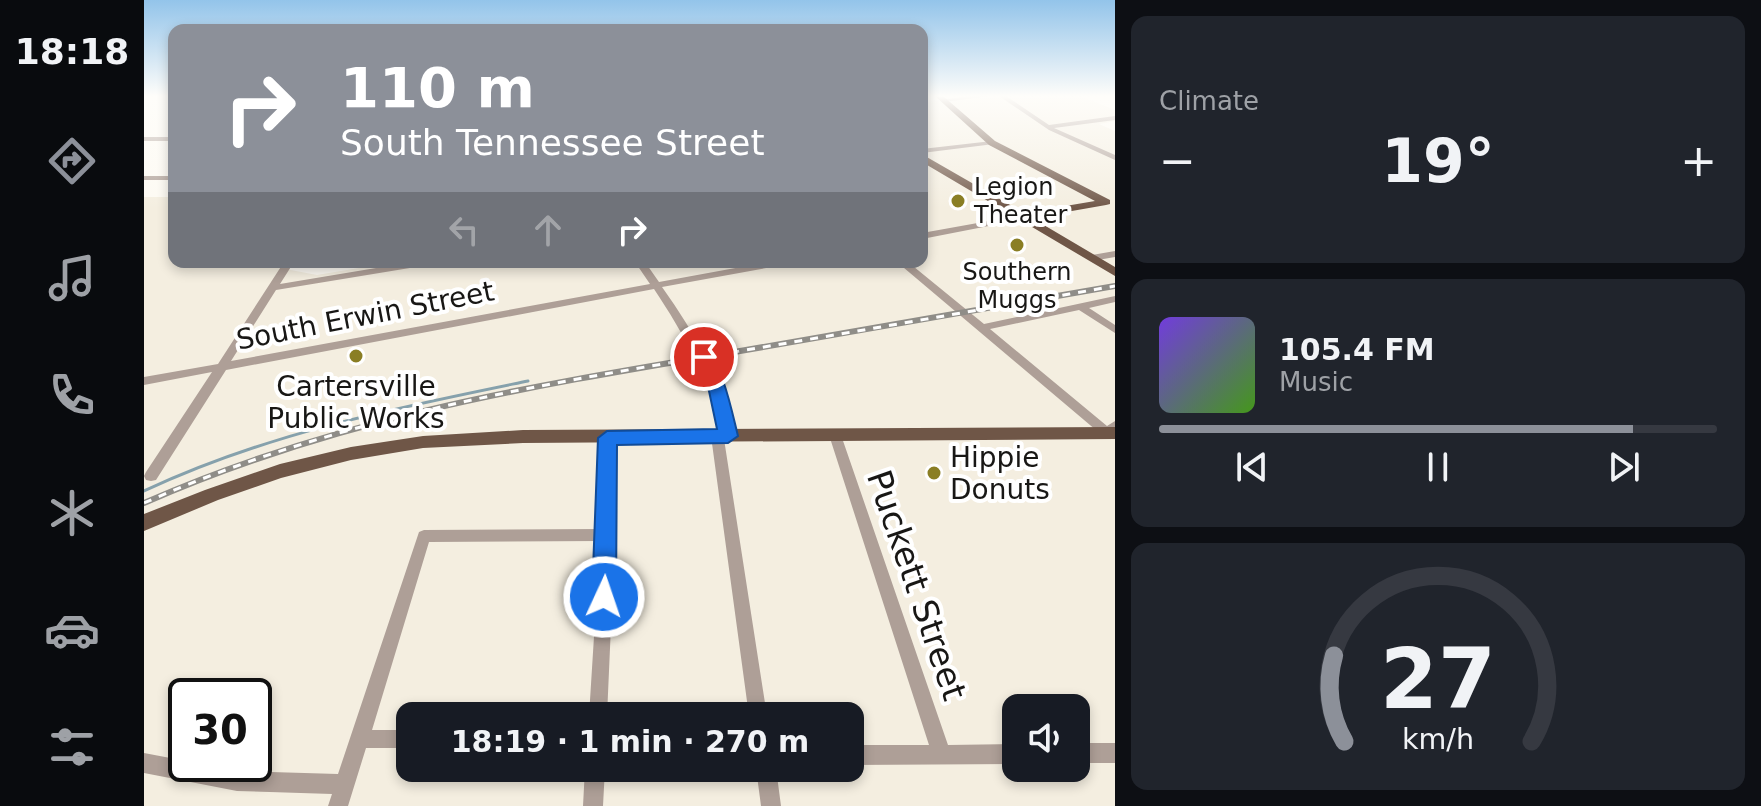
<!DOCTYPE html>
<html lang="en">
<head>
<meta charset="utf-8">
<style>
  body { margin:0; font-family:"DejaVu Sans",sans-serif; background:#20242c; color:#f1f3f6; height:100vh; display:flex; flex-direction:column; font-size:30px; white-space:nowrap }
  * { box-sizing:border-box; margin:0 }
  p { font-size:26px; color:#9ea1a6 }
  .icon { flex:none; width:44px; height:44px; fill:none; stroke:currentColor; stroke-width:2; stroke-linecap:round; stroke-linejoin:round }
  .map { position:relative; flex:1; overflow:hidden }
  .panel { display:flex; flex-direction:column; gap:16px; padding:16px; background:#0d0f14; width:646px }
  .panel>* { flex:none }
  .top-card { position:absolute; left:24px; top:24px; width:760px; height:244px; border-radius:16px; box-shadow:0 4px 12px #0003; background:#8c9099; color:#fff; overflow:hidden }
  .buttons { position:absolute; left:858px; top:694px; display:grid; gap:16px }
  .buttons a { display:grid; place-items:center; width:88px; height:88px; border-radius:16px; background:#171b24; box-shadow:0 4px 12px #0003; font-size:40px }
  .speed { position:absolute; left:24px; top:678px; display:flex; gap:16px; font-size:40px; font-weight:700; text-align:center }
  .speed>* { display:grid; place-content:center; width:104px; height:104px; border-radius:50%; background:#171b24; box-shadow:0 4px 12px #0003; line-height:1 }
  .speed .limit { border:4px solid #111; border-radius:12px; background:#fff; color:#111 }
  .pin { position:absolute; display:grid; place-items:center; width:68px; height:68px; color:#fff; margin:-34px; border:4px solid #fff; border-radius:50%; box-shadow:0 2px 8px #0007 }
  .me { position:absolute; width:88px; margin:-44px; rotate:3deg; stroke-linejoin:round; filter:drop-shadow(0 0 6px #0008) }
  .turn { display:flex; align-items:center; gap:28px; height:168px; padding:0 40px; font-size:36px }
  .turn .icon { width:104px; height:104px; stroke-width:2.5 }
  .turn b { display:block; font-size:56px; line-height:68px }
  .lanes { display:flex; align-items:center; height:76px; padding:0 40px; background:#0003; justify-content:center; gap:40px; direction:ltr }
  .lanes .off { opacity:.35 }
  .big { font-size:60px; font-weight:800; line-height:1.1 }
  .panel .tile { flex:1; display:flex; flex-direction:column; justify-content:center; gap:12px; min-width:0; padding:0 28px; border-radius:16px; background:#20242c }
  .panel .dial { align-items:center; gap:0 }
  .dial svg { height:208px; overflow:visible; fill:none; stroke:#363941; stroke-width:7; stroke-linecap:round; text-anchor:middle }
  .dial text { fill:#f1f3f6; stroke:none }
  .song { display:flex; align-items:center; gap:24px }
  .cover { width:96px; height:96px; border-radius:12px; background:linear-gradient(135deg,hsl(260 70% 55%),hsl(100 70% 35%)) }
  .played { height:8px; border-radius:4px; background:linear-gradient(90deg,#8c9099 85%,#363941 85%) }
  .keys { display:flex; justify-content:space-around; direction:ltr }
  .heat { display:flex; justify-content:space-between; align-items:center; font-size:44px; direction:ltr }
  .trip { position:absolute; left:252px; top:702px; width:468px; height:80px; border-radius:16px; background:#171b24; box-shadow:0 4px 12px #0003; font-weight:800; line-height:80px; text-align:center }
  main { display:flex; flex:1; min-height:0 }
  .dock { display:flex; flex-direction:column; width:144px; justify-content:space-around; align-items:center; background:#090b0e; color:#9ea1a6 }
  .dock .icon { width:56px; height:56px }
  .dock .current { color:#8c9099 }
  .dock b { font-size:36px; color:#f1f3f6 }
  .map>svg:first-child { display:block }
  .built { fill:#f4eee0; fill-rule:evenodd }
  .lines { fill:none; stroke-linecap:round; stroke-linejoin:round }
  .stream { stroke:#86a1ac; stroke-width:3 }
  .minor { fill:#ae9f97; fill-rule:evenodd }
  .major { fill:#6f5647; fill-rule:evenodd }
  .rail-casing { stroke:#8f8d88; stroke-width:6 }
  .rail { stroke:#fff; stroke-width:3; stroke-dasharray:8; stroke-linecap:butt }
  .route { fill:#1a73e8; stroke:#114b97; stroke-width:2 }
  .poi-dot { fill:#8a7e24; stroke:#fff; stroke-width:3 }
  .labels { text-anchor:middle; stroke-width:8; stroke-linejoin:round; paint-order:stroke }
  .far-poi-label { font-size:24px; fill:#181715; stroke:#fff; text-anchor:start }
  .street-label { font-size:28px; fill:#181715; stroke:#fff }
  .poi-label { font-size:28px; fill:#181715; stroke:#fff }
  .near-street-label { font-size:34px; fill:#181715; stroke:#fff }
</style>
</head>
<body>
<main>
<nav class="dock">
<b>18:18</b>
<svg class="icon current" aria-label="directions" viewBox="0 0 24 24"><path d="M12 3l9 9-9 9-9-9zM9 14v-3h6M13 9l2 2-2 2"/></svg>
<svg class="icon" aria-label="music" viewBox="0 0 24 24"><path d="M9 18V5l10-2v13"/><circle cx="6" cy="18" r="3"/><circle cx="16" cy="16" r="3"/></svg>
<svg class="icon" aria-label="phone" viewBox="0 0 24 24"><path d="M5 4h4l2 5-3 2q2 4 5 5l2-3 5 2v4C11 20 4 13 5 4z"/></svg>
<svg class="icon" aria-label="climate" viewBox="0 0 24 24"><path d="M12 3v18M4 7l16 10M4 17L20 7"/></svg>
<svg class="icon" aria-label="car" viewBox="0 0 24 24"><path d="M5 17H2v-5l4-1 3-4h7l3 4 3 1v5h-3M9 17h6M6 11h13"/><circle cx="7" cy="17" r="2"/><circle cx="17" cy="17" r="2"/></svg>
<svg class="icon" aria-label="filters" viewBox="0 0 24 24"><path d="M4 7h16M4 17h16"/><circle cx="9" cy="7" r="2"/><circle cx="15" cy="17" r="2"/></svg>
</nav>
<div class="map">
<svg width="971" height="806" viewBox="0 0 971 806">
  <rect width="100%" height="100%" fill="#fdfaf3"/>
  <!-- built -->
  <path class="built" d="M865,96H936L971,110V121L955,124L971,131V806H0V197H30V262H105L173,275L251,262H778V102ZM42,696H110V764H42ZM872,708H932V768H872ZM266,716H706V768H266Z"/>
  <g class="lines">
    <!-- stream -->
    <path class="stream" d="M0,491C123,433 252,408 384,381"/>
    <!-- minor -->
    <path class="minor" d="M826,96H847L799,102L796,100Z
      M855,96H862L905,125L971,116V120L910,128L971,155V160L905,130Z
      M0,137H30V141H0Z
      M848,141L850,142V144L778,153V149Z
      M0,176H30V180H0Z
      M878,215H881V219L778,239V233Z
      M971,251V257L948,261L943,258L948,255Z
      M140,262H150L136,284L268,262H289L284,265L132,290L87,361L506,284L491,262H501L515,282L624,262H644L639,265L518,287C552,335 577,379 590,436L588,439H580L623,716H605L567,436L569,433H577C565,379 540,334 510,289L82,370L12,480L7,481L2,480L0,476L2,472L68,372L0,385V377L74,364Z
      M753,262H764L840,324L971,296V302L945,308L971,325V333L935,310L846,329L963,426L971,421V433L963,438L959,436Z
      M691,430L695,432L697,435L804,745L872,744V764L706,765V745H785L685,435L687,432Z
      M463,433L467,435L469,438L471,535L463,716H445L456,541L285,542L228,730H266V748H222L204,806H184L188,794L93,791L0,773V753L42,761V764H56L93,771L194,774L275,532L280,530L457,529V438L459,435Z
      M932,743H971V763H932Z
      M441,768H461L459,806H439Z
      M612,768H632L637,806H617Z"/>
    <!-- major -->
    <path class="major" d="M791,96H799L851,141L966,200V204L962,205L888,218L971,267V276L778,162V155L781,156L880,213L951,201L845,145Z
      M971,427V439L379,443L279,448L207,460L137,478L74,500L0,531V514L61,490L136,464L207,447L279,436L379,430Z"/>
    <defs>
      <path id="rail" d="M0,503C195,417 387,386 596,351C721,330 846,308 971,286"/>
    </defs>
    <!-- rail casing -->
    <use href="#rail" class="rail-casing"/>
    <!-- rail -->
    <use href="#rail" class="rail"/>
  </g>
  <!-- sky -->
  <linearGradient id="sky" x2="0" y2="1"><stop stop-color="#93c4ea"/><stop offset="0.46" stop-color="#fefdfa"/><stop offset="1" stop-color="#fefdfa" stop-opacity="0"/></linearGradient>
  <rect width="971" height="209" fill="url(#sky)"/>
  <!-- route -->
  <path class="route" d="M560,352C578,358 589,417 594,436L584,443L473,445L472,597L469,605L460,609L452,605L448,597L454,438L463,431L573,429L565,391L552,357Z"/>
  <!-- markers -->
  <g class="poi-dot">
    <circle cx="814" cy="201" r="8"/>
    <circle cx="873" cy="245" r="8"/>
    <circle cx="212" cy="356" r="8"/>
    <circle cx="790" cy="473" r="8"/>
  </g>
  <g class="labels">
    <!-- far-poi labels -->
    <g class="far-poi-label">
      <text x="830" y="195">Legion<tspan x="830" dy="28">Theater</tspan></text>
      <text x="873" y="280" text-anchor="middle">Southern<tspan x="873" dy="28">Muggs</tspan></text>
    </g>
    <!-- street labels -->
    <g class="street-label">
      <text transform="translate(221 315) rotate(-11)" y="10">South Erwin Street</text>
    </g>
    <!-- poi labels -->
    <g class="poi-label">
      <text x="212" y="396">Cartersville<tspan x="212" dy="32">Public Works</tspan></text>
      <text x="806" y="467" text-anchor="start">Hippie<tspan x="806" dy="32">Donuts</tspan></text>
    </g>
    <!-- near-street labels -->
    <g class="near-street-label">
      <text transform="translate(773 585) rotate(71)" y="12">Puckett Street</text>
    </g>
  </g>
</svg>
<div class="buttons">
<a><svg class="icon" aria-label="sound" viewBox="0 0 24 24"><path d="M4 9h4l5-4v14l-5-4H4zM17 9q2 3 0 6"/></svg></a>
</div>
<div class="speed"><div class="limit">30</div></div>
<div class="pin" style="left:560px;top:357px;background:#d93025"><svg class="icon" aria-label="arrive" viewBox="0 0 24 24"><path d="M6 21V4h12l-3 4 3 4H6"/></svg></div>
<svg class="me" style="left:460px;top:597px" viewBox="-20 -20 40 40"><circle r="17" fill="#1a73e8" stroke="#fff" stroke-width="3"/><path d="M0-11L8 9 0 5-8 9z" fill="#fff"/></svg>
<div class="trip">18:19 · 1 min · 270 m</div>
<div class="top-card">
<div class="turn"><svg class="icon" aria-label="right" viewBox="0 0 24 24"><path d="M7 20v-9h11M14 6l5 5-5 5"/></svg><div><b>110 m</b>South Tennessee Street</div></div>
<div class="lanes"><svg class="icon off" aria-label="left" viewBox="0 0 24 24"><path d="M17 20v-9H6M10 6l-5 5 5 5"/></svg><svg class="icon off" aria-label="ahead" viewBox="0 0 24 24"><path d="M12 20V5M6 11l6-6 6 6"/></svg><svg class="icon" aria-label="right" viewBox="0 0 24 24"><path d="M7 20v-9h11M14 6l5 5-5 5"/></svg></div>
</div>
</div>
<section class="panel">
<div class="tile"><p>Climate</p>
<div class="heat"><a>−</a><b class="big">19°</b><a>+</a></div>
</div>
<div class="tile">
<div class="song"><i class="cover"></i><div><b>105.4 FM</b><p>Music</p></div></div>
<div class="played"></div>
<div class="keys"><svg class="icon" aria-label="previous" viewBox="0 0 24 24"><path d="M18 5L8 12l10 7zM5 5v14"/></svg><svg class="icon" aria-label="pause" viewBox="0 0 24 24"><path d="M8 5v14M16 5v14"/></svg><svg class="icon" aria-label="next" viewBox="0 0 24 24"><path d="M6 5l10 7-10 7zM19 5v14"/></svg></div>
</div>
<div class="tile dial"><svg viewBox="0 0 100 80">
<path d="M14 69A42 42 0 1 1 86 69"/>
<path d="M14 69A42 42 0 0 1 10 36" stroke="#8c9099"/>
<text x="50" y="56" font-size="32" font-weight="700">27</text>
<text x="50" y="72" font-size="11">km/h</text>
</svg></div>
</section>
</main>
</body>
</html>
